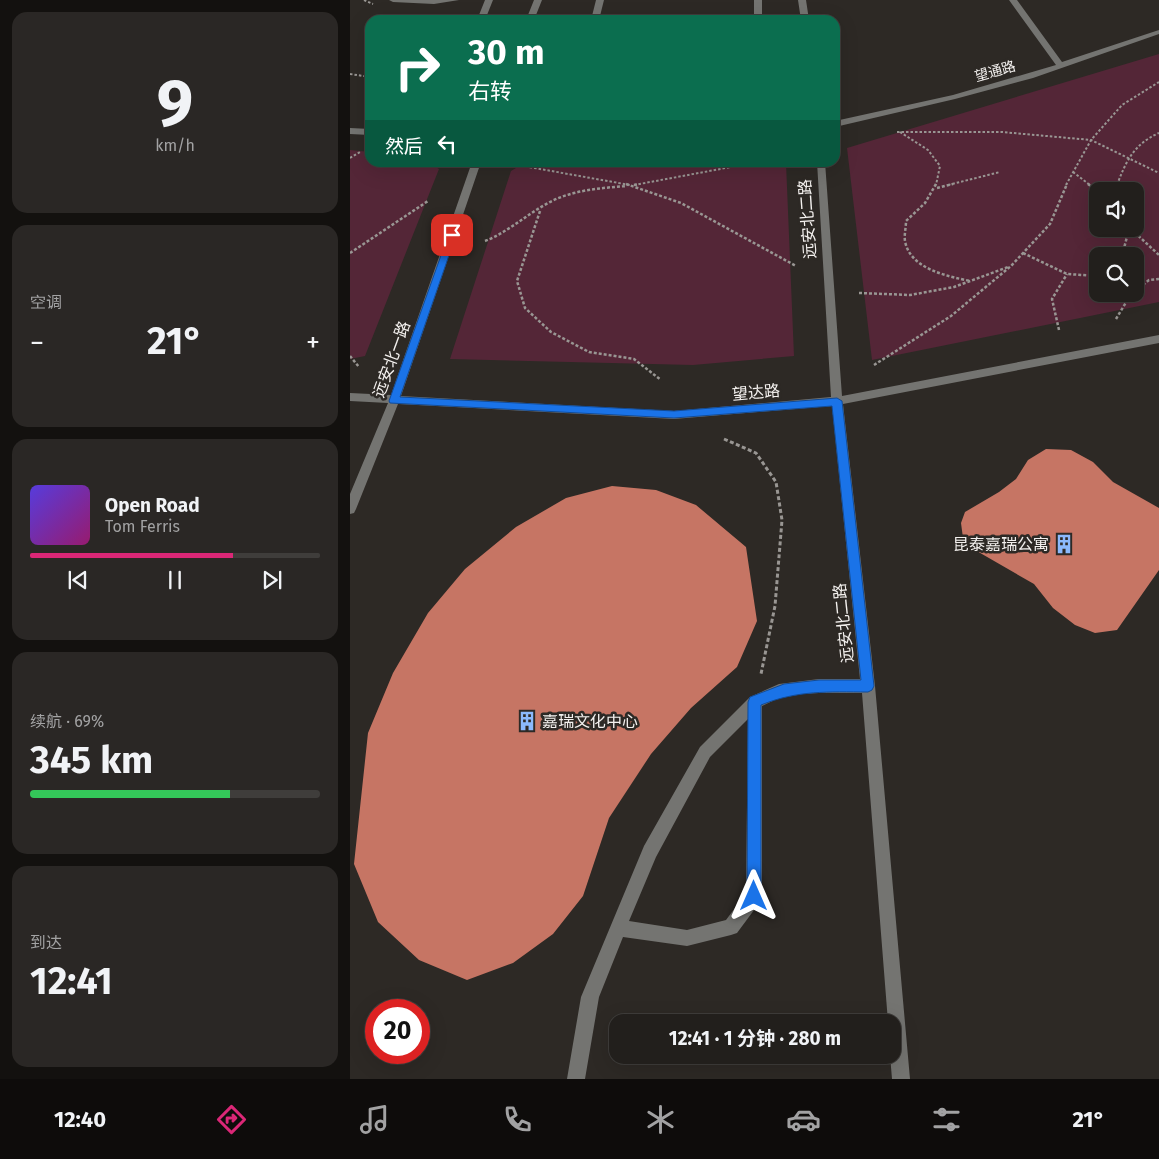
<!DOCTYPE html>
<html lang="zh">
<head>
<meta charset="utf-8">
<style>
  body { margin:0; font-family:"Fira Sans","Noto Sans SC",sans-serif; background:#2a2725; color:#f1f3f6; height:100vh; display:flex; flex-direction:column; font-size:19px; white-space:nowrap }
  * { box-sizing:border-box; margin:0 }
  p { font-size:16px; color:#a2a2a3 }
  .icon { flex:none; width:28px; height:28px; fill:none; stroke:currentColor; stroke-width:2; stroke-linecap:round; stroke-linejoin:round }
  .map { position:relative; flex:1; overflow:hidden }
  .panel { display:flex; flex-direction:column; gap:12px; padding:12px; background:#13110f; width:350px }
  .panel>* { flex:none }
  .guide { position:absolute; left:15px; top:15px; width:475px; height:152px; border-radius:15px; box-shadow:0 5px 20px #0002,0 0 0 1px #3f3d3b; background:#0b6e4f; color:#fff; overflow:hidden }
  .tools { position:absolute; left:739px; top:182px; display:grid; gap:10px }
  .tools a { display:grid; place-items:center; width:55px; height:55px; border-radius:10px; background:#221f1c; box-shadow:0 5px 20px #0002,0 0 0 1px #3f3d3b; font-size:25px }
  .speed { position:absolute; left:15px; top:999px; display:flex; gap:10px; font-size:25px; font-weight:700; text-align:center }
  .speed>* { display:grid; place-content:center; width:65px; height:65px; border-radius:50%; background:#221f1c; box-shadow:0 5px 20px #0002,0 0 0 1px #3f3d3b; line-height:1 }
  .speed .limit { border:8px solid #d22; background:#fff; color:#111 }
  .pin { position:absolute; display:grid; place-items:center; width:42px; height:42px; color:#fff; margin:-21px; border-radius:10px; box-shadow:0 2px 8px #0006 }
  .me { position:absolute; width:55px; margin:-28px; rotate:0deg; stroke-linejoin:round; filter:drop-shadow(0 0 4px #0008) }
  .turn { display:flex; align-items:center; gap:18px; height:105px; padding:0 20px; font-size:22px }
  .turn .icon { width:65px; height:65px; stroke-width:2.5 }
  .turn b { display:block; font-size:35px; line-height:42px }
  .then { display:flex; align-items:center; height:48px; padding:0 20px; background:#0003; gap:10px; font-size:19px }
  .big { font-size:38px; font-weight:700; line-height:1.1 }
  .panel .tile { flex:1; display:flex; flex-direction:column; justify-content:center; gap:8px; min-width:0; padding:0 18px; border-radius:15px; background:#2a2725 }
  .panel .dial { align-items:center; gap:0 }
  .dial b { font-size:65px; line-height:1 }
  .song { display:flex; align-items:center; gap:15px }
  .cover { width:60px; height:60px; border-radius:8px; background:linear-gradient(135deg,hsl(250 70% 55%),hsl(320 70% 35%)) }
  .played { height:5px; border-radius:2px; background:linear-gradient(90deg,#db2777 70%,#3f3d3b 70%) }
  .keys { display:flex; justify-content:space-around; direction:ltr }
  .heat { display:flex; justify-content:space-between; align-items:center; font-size:28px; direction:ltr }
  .charge { height:8px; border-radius:4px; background:linear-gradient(90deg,#34c759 69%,#3f3d3b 0) }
  .trip { position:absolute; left:259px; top:1014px; width:292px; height:50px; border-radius:15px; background:#221f1c; box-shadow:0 5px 20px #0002,0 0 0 1px #3f3d3b; font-weight:700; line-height:50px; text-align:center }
  .tabs { display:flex; height:80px; justify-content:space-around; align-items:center; background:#0e0c0b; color:#a2a2a3 }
  .tabs .icon { width:35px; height:35px }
  .tabs .on { color:#db2777 }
  .tabs b { font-size:22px; color:#f1f3f6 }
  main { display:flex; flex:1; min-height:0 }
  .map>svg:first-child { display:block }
  .green { fill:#542637; fill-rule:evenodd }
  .building { fill:#c67564 }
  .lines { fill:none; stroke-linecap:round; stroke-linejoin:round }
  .path-far2 { stroke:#999693; stroke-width:2; stroke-dasharray:2.5 2; stroke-linecap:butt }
  .path-far1 { stroke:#999693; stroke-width:2.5; stroke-dasharray:3 2; stroke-linecap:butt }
  .path { stroke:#999693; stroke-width:3; stroke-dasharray:4 2.5; stroke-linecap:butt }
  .minor { fill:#747471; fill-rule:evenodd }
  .route { fill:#1a73e8; stroke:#114b97 }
  .labels { text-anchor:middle; stroke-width:5; stroke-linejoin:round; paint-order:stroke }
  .far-street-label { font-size:14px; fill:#f4f1ef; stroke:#2d2925 }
  .street-label { font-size:16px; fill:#f4f1ef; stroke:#2d2925 }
  .poi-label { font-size:16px; fill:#f4f1ef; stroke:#2d2925; text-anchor:end }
</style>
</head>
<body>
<main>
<section class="panel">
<div class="tile dial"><b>9</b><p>km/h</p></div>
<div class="tile"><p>空调</p>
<div class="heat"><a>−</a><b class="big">21°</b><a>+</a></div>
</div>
<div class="tile">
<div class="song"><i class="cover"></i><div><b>Open Road</b><p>Tom Ferris</p></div></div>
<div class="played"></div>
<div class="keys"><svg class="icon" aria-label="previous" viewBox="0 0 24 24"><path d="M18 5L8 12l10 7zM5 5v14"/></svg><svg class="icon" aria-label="pause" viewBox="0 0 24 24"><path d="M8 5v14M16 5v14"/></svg><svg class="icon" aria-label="next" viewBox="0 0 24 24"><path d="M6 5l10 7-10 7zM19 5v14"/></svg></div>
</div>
<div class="tile"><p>续航 · 69%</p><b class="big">345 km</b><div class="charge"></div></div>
<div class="tile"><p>到达</p><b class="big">12:41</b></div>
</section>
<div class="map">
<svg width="809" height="1079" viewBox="0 0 809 1079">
  <rect width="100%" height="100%" fill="#2d2925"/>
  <!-- green -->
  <path class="green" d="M809,54V302L522,360L497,148ZM748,191H785V229H748ZM748,256H785V294H748Z
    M0,150L20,152V162L79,163L89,169L15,356L0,359Z
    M176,162L436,163L444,356L343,365L100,359L161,171Z"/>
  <!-- building -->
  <path class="building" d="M696,449L721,450L743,462L763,482L809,508V570L767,630L745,633L725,625L703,608L684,584L625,550L613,538L611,523L615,512L649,492L666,479L678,460Z
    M262,486L306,490L346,505L396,547L407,621L387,667L341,708L301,754L259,818L233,896L203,934L163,963L117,980L69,960L28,922L4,864L18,733L43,673L78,613L115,569L166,527L216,498Z"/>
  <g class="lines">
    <!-- path-far2 -->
    <path class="path-far2" d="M14,0L23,4
      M0,74L20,77
      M547,132H652L741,140L809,173
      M550,132L578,150L590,166L586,185
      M0,158L10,152
      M162,164L280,185
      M723,172L740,185
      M284,185L408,162
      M598,185L650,172
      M716,185L741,140L772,105L809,82
      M767,185C776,161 784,144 809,133"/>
    <!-- path-far1 -->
    <path class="path-far1" d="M276,184L331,203L446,266
      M586,184L575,203L556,221C556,228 554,235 555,241C560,269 597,276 620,281
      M738,184L748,192
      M284,185L289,184
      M587,188L603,184
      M765,191L768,184
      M190,211L167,281L175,308L201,332L239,352L284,359L311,380
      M781,229L809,255
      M135,241C158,232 176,215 198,203C222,190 250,188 277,186
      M0,253L78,201
      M673,253L717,274L748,276
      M772,256L779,229
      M785,291L799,280L809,279
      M509,293L560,295L604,287L658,267
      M766,319L781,294
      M709,330L702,299L717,274
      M0,356L9,367
      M524,365L601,316L661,266L700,224L717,184"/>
    <!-- path -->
    <path class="path" d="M374,439L406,453L426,482L432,520L425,606L411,674"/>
    <!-- minor -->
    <path class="minor" d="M39,0H109L84,4L43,2Z
      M135,0H143L135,20H127Z
      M184,0H192L184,20H176Z
      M246,0H254L249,20H241Z
      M404,0H412V20H404Z
      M448,0H456L459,20H451Z
      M659,0H667L712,62L809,30V34L683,78L605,99L485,127V121L603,95L706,65Z
      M0,128L20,129V135L0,134Z
      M122,162H131L51,396L324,411L481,397L467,162H475L492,396L809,335V343L493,404L525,686L560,1079H542L540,1055H542V1022H538L512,693H469L435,695L412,706V896L410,902L387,933L381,935L337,946L273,937L249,997L235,1079H217L231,997L294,846L350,747L400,697L429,684L469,679H510L482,406L324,419L48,404L6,509L4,513L0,514V494L38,403L0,401V393L41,395ZM398,719L396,893L376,920L337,930L279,921L306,857L360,757Z"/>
  </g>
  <!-- route -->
  <path class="route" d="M99,233L106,235L50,397L324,411L487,398L492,401L524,686L522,690L518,692C478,692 448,690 411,705V896L409,901L404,904L399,901L397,896L398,702L400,697L434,684L469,680H511L482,406L324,418L40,403L39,401Z"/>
  <!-- icons -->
  <defs>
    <symbol id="building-bare" viewBox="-9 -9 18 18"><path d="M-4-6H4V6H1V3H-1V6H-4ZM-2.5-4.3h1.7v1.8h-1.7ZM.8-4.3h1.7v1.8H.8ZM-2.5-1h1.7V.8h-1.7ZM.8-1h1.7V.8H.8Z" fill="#8bb9fc" stroke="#2d2925" stroke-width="2.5" paint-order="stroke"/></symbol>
  </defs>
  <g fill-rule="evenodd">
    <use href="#building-bare" x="700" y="530" width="28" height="28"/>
    <use href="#building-bare" x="163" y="707" width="28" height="28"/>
  </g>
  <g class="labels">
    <!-- far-street labels -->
    <g class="far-street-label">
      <text transform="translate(645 71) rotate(-16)" y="5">望通路</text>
    </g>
    <!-- street labels -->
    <g class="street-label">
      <text transform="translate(457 219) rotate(-94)" y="6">远安北二路</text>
      <text transform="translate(41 359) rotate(-70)" y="6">远安北一路</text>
      <text transform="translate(406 392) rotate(-5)" y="6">望达路</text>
      <text transform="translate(493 623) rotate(-96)" y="6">远安北二路</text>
    </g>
    <!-- poi labels -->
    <g class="poi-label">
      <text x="699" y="550">昆泰嘉瑞公寓</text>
      <text x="192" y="727" text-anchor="start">嘉瑞文化中心</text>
    </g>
  </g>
</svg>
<div class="tools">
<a><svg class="icon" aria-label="sound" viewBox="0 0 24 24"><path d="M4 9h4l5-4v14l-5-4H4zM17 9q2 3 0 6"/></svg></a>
<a><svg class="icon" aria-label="search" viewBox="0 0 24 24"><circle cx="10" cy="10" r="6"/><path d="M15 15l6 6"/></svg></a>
</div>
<div class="speed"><div class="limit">20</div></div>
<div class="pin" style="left:102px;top:235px;background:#d93025"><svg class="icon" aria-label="arrive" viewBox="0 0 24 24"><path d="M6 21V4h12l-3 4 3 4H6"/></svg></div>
<svg class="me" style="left:404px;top:896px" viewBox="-20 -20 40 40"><path d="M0-17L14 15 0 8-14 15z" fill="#1a73e8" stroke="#fff" stroke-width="4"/></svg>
<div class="trip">12:41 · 1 分钟 · 280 m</div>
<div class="guide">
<div class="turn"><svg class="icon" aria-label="right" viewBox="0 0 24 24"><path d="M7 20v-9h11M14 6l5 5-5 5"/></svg><div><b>30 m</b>右转</div></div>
<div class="then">然后<svg class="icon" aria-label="left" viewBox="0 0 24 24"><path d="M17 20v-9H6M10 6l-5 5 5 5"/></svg></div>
</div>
</div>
</main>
<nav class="tabs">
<b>12:40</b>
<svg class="icon on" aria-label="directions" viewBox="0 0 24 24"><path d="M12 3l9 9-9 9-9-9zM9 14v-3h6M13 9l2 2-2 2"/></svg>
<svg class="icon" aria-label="music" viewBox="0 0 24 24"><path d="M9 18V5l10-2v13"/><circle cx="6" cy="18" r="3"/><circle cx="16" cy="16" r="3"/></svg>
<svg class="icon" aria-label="phone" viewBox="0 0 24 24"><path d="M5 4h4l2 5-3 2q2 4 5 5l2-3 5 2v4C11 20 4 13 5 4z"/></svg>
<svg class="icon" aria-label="climate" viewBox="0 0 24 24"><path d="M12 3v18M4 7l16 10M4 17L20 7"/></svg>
<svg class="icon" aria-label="car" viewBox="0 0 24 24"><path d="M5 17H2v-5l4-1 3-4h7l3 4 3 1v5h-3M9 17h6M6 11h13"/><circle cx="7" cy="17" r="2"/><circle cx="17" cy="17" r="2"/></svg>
<svg class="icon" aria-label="filters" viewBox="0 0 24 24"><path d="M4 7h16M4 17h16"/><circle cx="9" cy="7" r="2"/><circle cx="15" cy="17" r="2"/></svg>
<b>21°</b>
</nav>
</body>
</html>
